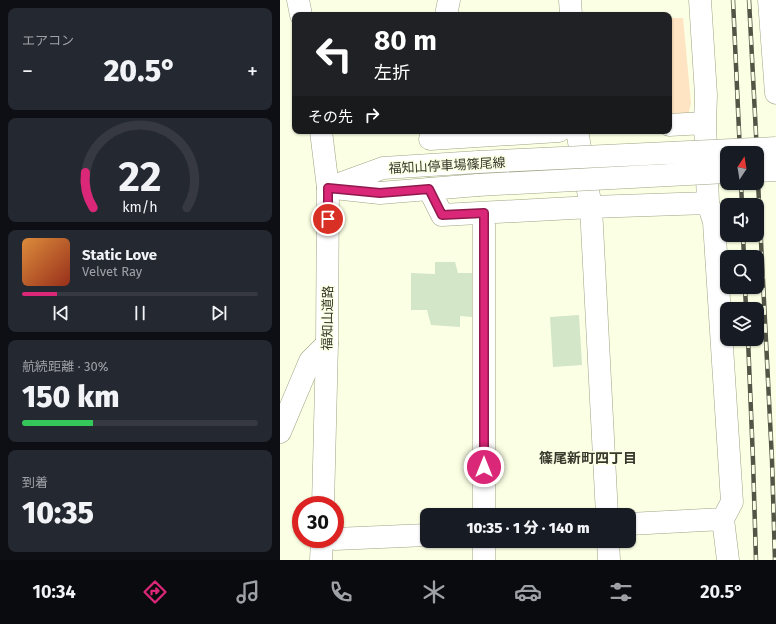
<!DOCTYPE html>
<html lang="ja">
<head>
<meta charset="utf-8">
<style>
  body { margin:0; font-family:"Fira Sans","Noto Sans JP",sans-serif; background:#242831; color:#f1f3f6; height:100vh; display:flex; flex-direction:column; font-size:15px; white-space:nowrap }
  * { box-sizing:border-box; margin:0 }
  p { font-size:13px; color:#9ea1a6 }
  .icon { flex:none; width:22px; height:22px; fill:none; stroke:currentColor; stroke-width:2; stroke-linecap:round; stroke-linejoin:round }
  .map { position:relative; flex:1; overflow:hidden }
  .drawer { display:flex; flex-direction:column; gap:8px; padding:8px; background:#0d0f14; width:280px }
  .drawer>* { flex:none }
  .guide { position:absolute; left:12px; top:12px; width:380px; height:122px; border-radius:8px; box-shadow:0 1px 3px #0004; background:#202124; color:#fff; overflow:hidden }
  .needle { width:26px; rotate:12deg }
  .buttons { position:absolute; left:440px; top:146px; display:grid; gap:8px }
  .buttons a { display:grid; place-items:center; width:44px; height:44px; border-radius:8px; background:#171b24; box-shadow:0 1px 3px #0004; font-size:20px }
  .speed { position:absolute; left:12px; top:496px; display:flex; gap:8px; font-size:20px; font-weight:700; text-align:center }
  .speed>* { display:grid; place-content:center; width:52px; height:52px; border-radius:50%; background:#171b24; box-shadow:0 1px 3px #0004; line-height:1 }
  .speed .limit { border:6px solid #d22; background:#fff; color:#111 }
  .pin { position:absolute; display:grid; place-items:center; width:34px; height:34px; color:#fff; margin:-17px; border:2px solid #fff; border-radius:50%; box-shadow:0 1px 4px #0007 }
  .me { position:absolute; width:44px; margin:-22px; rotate:0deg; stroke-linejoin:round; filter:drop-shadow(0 0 3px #0008) }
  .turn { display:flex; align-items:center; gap:14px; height:84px; padding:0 16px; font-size:18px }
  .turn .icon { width:52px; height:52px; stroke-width:2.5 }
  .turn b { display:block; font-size:28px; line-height:34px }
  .then { display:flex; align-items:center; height:38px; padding:0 16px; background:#0003; gap:8px; font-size:15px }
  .big { font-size:30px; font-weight:800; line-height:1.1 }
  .drawer .card { flex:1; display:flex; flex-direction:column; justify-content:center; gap:6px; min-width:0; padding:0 14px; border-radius:8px; background:#242831 }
  .drawer .dial { align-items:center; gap:0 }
  .dial svg { height:104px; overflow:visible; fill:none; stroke:#363941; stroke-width:7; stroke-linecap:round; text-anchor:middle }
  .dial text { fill:#f1f3f6; stroke:none }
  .song { display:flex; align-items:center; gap:12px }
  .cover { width:48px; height:48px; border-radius:6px; background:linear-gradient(135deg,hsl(30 70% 55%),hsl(10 70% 35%)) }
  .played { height:4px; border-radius:2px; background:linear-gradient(90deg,#db2777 15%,#363941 15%) }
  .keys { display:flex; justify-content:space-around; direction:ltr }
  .heat { display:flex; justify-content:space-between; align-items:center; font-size:22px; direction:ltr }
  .charge { height:6px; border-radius:3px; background:linear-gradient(90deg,#34c759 30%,#363941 0) }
  .trip { position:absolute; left:140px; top:508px; width:216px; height:40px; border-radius:8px; background:#171b24; box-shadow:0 1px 3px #0004; font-weight:800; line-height:40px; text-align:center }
  .tab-bar { display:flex; height:64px; justify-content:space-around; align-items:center; background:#090b0e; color:#9ea1a6 }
  .tab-bar .icon { width:28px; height:28px }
  .tab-bar .on { color:#db2777 }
  .tab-bar b { font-size:18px; color:#f1f3f6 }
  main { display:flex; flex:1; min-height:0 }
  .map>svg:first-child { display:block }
  .green { fill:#fee4c2 }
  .building { fill:#d3e6c8 }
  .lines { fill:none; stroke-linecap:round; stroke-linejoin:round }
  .minor-casing { stroke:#9fa384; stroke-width:23 }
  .secondary-casing { stroke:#9fa384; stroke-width:23 }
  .trunk-casing { stroke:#9fa384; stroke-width:23 }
  .minor { stroke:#fff; stroke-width:22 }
  .secondary { stroke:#fff; stroke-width:22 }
  .trunk { stroke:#fff; stroke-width:22 }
  .rail-casing { stroke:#525445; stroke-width:4.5 }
  .rail { stroke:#fbffe4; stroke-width:3; stroke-dasharray:9; stroke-linecap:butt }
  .secondary-bridge-casing { stroke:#9fa384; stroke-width:23; stroke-linecap:butt }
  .secondary-bridge { stroke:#fff; stroke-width:22 }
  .route-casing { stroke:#8e194d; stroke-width:10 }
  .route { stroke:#db2777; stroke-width:7 }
  .labels { text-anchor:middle; stroke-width:3; stroke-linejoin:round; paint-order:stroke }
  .street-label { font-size:13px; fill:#38392c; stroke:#fbffe4 }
  .neighbourhood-label { font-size:14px; font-weight:bold; fill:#38392c; stroke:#fbffe4 }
</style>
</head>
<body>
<main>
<section class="drawer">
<div class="card"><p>エアコン</p>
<div class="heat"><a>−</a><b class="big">20.5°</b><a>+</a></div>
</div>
<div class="card dial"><svg viewBox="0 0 100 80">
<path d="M14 69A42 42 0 1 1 86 69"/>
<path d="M14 69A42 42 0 0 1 8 42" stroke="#db2777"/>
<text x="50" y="56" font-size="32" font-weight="700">22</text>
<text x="50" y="72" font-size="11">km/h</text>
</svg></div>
<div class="card">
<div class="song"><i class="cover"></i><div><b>Static Love</b><p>Velvet Ray</p></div></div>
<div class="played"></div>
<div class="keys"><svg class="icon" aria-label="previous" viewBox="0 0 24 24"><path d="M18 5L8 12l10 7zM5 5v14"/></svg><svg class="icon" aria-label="pause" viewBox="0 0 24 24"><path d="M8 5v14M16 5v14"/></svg><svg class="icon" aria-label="next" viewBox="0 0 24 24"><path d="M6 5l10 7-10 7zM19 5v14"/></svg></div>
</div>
<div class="card"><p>航続距離 · 30%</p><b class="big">150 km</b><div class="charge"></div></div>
<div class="card"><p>到着</p><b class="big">10:35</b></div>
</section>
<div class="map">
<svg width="496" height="560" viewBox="0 0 496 560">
  <rect width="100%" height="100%" fill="#fbffe4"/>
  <!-- green -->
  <path class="green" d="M389,18H403L411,103L408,116L389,117Z"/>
  <!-- building -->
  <path class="building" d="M155,262H175L178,273H192V317L180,316V327L151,325L147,310H131V273L155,274Z
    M299,315L302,365L273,367L270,317Z"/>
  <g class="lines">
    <defs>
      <path id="minor" d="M290,0L291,15
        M489,0L496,93
        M166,15L169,0
        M389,125L425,123
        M297,131L311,207L327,515
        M150,139L279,131
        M149,189L162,215L311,207L428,203
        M204,213V515
        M0,432L30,361L47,344
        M443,519L448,560
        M349,524L443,519L452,502L434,222L428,203L425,123L426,95L420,0
        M55,539L147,535
        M328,541L329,560
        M204,560V541"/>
      <path id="secondary" d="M48,188L103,168L198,162
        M54,188L100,193L198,185"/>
      <path id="trunk" d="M18,0L21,15
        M41,131L48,188L47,344L43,505
        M41,560L42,539"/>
    </defs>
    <!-- minor casing -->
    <use href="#minor" class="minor-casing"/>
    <!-- secondary casing -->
    <use href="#secondary" class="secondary-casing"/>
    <!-- trunk casing -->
    <use href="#trunk" class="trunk-casing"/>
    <!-- minor -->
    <use href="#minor" class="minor"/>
    <!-- secondary -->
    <use href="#secondary" class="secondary"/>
    <!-- trunk -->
    <use href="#trunk" class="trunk"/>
    <defs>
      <path id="rail" d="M453,0L460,153
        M469,0L477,153
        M477,162L492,460L495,560
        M461,183L462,205
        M463,235L464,257
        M465,287L466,309
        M468,339L473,460L476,560"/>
    </defs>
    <!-- rail casing -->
    <use href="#rail" class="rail-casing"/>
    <!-- rail -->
    <use href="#rail" class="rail"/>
    <defs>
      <path id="secondary-bridge" d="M198,162L496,148
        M477,171L496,170
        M198,185L447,172"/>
    </defs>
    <!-- secondary-bridge casing -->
    <use href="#secondary-bridge" class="secondary-bridge-casing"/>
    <!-- secondary-bridge -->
    <use href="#secondary-bridge" class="secondary-bridge"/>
  </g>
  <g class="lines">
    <defs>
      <path id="route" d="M48,219V188L100,193L149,189L162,215L204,213V467"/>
    </defs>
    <!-- route casing -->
    <use href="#route" class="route-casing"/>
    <!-- route -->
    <use href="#route" class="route"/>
  </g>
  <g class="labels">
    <!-- street labels -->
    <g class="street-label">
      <text transform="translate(167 165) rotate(-3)" y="5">福知山停車場篠尾線</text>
      <text transform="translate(47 318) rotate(-89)" y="5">福知山道路</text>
    </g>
    <!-- neighbourhood labels -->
    <g class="neighbourhood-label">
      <text x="308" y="463">篠尾新町四丁目</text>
    </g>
  </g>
</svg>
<div class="buttons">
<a><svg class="needle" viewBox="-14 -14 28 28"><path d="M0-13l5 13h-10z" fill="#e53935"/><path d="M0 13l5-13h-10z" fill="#9ea1a6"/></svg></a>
<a><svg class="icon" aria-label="sound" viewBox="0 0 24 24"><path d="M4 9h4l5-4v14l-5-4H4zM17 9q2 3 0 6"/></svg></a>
<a><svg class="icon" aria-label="search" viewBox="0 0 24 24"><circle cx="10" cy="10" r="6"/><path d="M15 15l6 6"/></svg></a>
<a><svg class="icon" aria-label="layers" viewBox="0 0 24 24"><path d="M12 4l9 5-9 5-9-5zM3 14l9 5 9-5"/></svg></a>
</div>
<div class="speed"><div class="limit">30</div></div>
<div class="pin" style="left:48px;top:219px;background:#d93025"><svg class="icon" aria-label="arrive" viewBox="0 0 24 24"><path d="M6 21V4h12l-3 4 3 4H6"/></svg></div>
<svg class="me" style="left:204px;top:467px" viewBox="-20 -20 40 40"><circle r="17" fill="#db2777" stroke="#fff" stroke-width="3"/><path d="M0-11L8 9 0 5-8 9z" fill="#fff"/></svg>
<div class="trip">10:35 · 1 分 · 140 m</div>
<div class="guide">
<div class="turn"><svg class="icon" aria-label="left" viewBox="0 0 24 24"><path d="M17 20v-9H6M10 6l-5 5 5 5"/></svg><div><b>80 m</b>左折</div></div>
<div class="then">その先<svg class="icon" aria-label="right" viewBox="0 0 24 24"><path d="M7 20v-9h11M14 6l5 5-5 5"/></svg></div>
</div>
</div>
</main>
<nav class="tab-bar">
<b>10:34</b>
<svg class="icon on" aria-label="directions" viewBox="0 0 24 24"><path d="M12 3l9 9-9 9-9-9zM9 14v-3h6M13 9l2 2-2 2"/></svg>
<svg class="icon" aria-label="music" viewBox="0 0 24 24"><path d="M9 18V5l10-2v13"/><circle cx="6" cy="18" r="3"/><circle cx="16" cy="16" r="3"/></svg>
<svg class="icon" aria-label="phone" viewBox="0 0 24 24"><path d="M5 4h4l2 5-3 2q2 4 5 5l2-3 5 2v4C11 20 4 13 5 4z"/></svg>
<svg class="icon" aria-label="climate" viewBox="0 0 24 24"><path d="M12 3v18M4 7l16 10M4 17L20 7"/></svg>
<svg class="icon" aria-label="car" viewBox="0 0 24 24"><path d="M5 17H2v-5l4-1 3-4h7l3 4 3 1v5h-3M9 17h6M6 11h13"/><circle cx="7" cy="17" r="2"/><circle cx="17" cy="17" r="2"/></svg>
<svg class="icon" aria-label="filters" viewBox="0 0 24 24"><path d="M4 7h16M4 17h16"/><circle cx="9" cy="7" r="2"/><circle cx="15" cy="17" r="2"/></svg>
<b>20.5°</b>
</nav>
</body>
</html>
